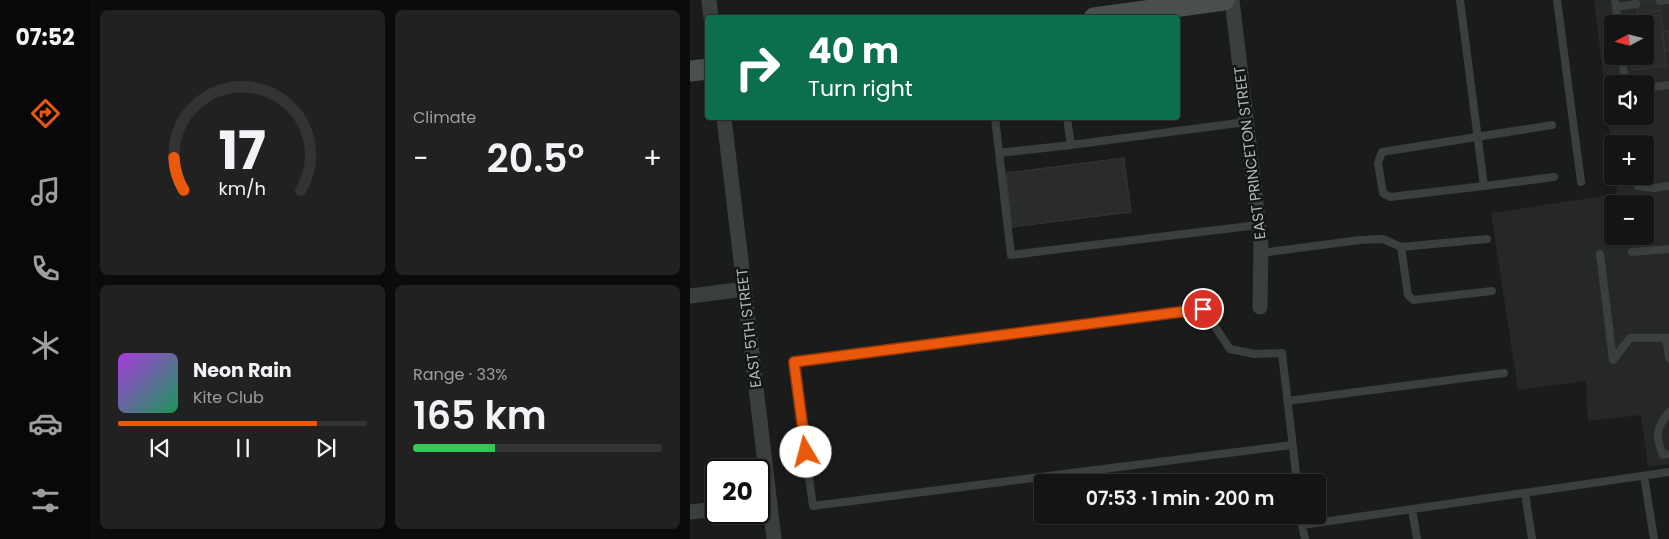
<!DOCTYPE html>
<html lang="en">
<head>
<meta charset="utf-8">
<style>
  body { margin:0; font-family:Poppins,sans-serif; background:#212122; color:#f1f3f6; height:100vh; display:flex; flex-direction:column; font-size:19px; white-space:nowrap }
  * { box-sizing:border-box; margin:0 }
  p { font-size:16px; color:#9d9ea0 }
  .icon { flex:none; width:28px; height:28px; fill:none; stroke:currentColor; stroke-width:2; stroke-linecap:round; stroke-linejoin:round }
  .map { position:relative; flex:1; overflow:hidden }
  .side { display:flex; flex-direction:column; gap:10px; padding:10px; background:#0b0b0b; width:600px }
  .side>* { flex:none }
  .banner { position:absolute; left:15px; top:15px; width:475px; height:105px; border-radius:5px; box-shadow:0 1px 4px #0004,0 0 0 1px #333334; background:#0b6e4f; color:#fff; overflow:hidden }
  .needle { width:32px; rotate:263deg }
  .tools { position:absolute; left:914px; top:15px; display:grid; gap:10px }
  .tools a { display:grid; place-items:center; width:50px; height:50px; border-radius:5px; background:#141414; box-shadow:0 1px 4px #0004,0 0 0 1px #333334; font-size:25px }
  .speed { position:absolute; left:15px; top:459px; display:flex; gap:10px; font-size:25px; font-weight:700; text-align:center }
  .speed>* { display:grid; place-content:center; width:65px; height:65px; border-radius:50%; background:#141414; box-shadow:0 1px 4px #0004,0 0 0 1px #333334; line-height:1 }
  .speed .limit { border:2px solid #111; border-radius:8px; background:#fff; color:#111 }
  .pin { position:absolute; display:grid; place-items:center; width:42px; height:42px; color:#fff; margin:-21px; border:2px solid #fff; border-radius:50%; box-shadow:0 1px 5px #0007 }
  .me { position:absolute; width:55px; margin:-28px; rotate:352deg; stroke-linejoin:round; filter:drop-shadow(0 0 4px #0008) }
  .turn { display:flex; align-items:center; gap:18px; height:105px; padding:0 20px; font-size:22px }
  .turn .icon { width:65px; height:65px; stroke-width:2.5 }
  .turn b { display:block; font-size:35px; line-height:42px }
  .big { font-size:38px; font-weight:600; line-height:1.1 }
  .side .widget { flex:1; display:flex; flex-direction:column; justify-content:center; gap:8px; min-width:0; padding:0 18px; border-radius:8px; background:#212122 }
  .side .dial { align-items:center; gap:0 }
  .dial svg { height:130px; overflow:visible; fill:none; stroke:#333334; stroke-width:7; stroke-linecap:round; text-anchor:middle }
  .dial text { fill:#f1f3f6; stroke:none }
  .song { display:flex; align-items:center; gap:15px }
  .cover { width:60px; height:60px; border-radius:8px; background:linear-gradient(135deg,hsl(280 70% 55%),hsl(150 70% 35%)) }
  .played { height:5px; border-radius:2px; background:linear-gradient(90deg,#ea580c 80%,#333334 80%) }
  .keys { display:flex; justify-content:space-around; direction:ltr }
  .heat { display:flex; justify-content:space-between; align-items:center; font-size:28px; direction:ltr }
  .charge { height:8px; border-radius:4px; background:linear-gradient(90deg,#34c759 33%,#333334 0) }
  .side .tiles { flex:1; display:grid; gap:10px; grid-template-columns:repeat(2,1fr) }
  .trip { position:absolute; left:344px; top:474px; width:292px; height:50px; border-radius:5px; background:#141414; box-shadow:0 1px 4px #0004,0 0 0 1px #333334; font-weight:600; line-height:50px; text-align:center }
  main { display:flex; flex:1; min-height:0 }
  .menu { display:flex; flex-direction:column; width:90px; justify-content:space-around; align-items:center; background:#080808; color:#9d9ea0 }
  .menu .icon { width:35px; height:35px }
  .menu .active { color:#ea580c }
  .menu b { font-size:22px; color:#f1f3f6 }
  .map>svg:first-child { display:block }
  .built { fill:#262828; fill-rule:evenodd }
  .building { fill:#2a2c2c; stroke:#343736 }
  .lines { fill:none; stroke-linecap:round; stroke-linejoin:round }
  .lane { stroke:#3b403e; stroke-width:8 }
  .street { stroke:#3b403e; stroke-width:15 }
  .secondary { stroke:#49504d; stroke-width:21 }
  .route-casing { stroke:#983908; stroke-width:12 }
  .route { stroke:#ea580c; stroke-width:9 }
  .labels { text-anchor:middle; stroke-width:5; stroke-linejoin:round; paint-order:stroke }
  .street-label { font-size:15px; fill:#adbab3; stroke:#141616 }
</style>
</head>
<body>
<main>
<nav class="menu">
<b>07:52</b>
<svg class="icon active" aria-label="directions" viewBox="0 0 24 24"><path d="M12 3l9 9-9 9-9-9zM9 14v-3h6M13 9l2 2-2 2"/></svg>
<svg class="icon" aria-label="music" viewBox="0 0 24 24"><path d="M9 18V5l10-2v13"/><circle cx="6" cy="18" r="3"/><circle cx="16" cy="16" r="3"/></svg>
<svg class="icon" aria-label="phone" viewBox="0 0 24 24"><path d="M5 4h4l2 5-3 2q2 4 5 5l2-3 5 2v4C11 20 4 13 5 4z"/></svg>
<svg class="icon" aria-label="climate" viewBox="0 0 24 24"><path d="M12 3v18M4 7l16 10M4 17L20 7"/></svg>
<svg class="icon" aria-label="car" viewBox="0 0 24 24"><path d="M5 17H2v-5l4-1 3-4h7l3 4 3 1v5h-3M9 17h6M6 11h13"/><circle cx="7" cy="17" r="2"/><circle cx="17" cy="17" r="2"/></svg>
<svg class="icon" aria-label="filters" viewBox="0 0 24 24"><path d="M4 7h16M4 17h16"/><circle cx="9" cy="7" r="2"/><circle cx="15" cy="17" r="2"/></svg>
</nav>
<section class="side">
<div class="tiles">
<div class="widget dial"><svg viewBox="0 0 100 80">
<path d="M14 69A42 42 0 1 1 86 69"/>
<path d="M14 69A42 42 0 0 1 8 49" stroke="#ea580c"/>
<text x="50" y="56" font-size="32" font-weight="700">17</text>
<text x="50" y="72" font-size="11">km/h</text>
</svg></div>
<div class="widget"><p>Climate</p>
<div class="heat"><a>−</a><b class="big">20.5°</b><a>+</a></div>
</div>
<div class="widget">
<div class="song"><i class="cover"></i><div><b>Neon Rain</b><p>Kite Club</p></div></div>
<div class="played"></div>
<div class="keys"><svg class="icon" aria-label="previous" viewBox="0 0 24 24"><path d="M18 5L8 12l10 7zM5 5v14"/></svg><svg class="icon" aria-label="pause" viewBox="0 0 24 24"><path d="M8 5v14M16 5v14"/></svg><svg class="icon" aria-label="next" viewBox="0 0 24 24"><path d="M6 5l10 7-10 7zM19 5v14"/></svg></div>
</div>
<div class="widget"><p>Range · 33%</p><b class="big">165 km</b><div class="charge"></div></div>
</div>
</section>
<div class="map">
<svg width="979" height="539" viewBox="0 0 979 539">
  <rect width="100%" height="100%" fill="#1a1b1b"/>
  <!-- built -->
  <path class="built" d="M904,0H979V464L958,467L951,415L898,421L896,381L828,390L801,213L927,194L926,176H955V144H922V151ZM922,24H955V56H922ZM922,84H955V116H922ZM922,204H955V236H922Z"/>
  <!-- building -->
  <path class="building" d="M946,0H970L971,11L948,14Z
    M971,15L976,66L942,70L941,56H955V24H937V19Z
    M972,31H979V51L975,52Z
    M434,158L441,212L322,227L316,173Z"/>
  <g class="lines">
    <!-- lane -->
    <path class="lane" d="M770,0L794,186L864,177
      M867,0L891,182
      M925,0L928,24
      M970,1L979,0
      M926,7L946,4
      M932,56L935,84
      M955,88L979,85
      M305,118L321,255L568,225
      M377,118L381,145L556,122
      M309,153L381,145
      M794,186L700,197L693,193L688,163L692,152L862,125
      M948,186L964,188L979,186
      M711,247L797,239
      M942,252L979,249
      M571,253L670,240L693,239L711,247L718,295L723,300L802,291
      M910,254L923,360
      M976,338L979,358
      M923,360L940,338H979
      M597,401L814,373
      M979,412C966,428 965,436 973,455L979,454
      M602,445L123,506L103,362L513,309L540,349L565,354L592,353L607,482
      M954,476L964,539
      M835,493L842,539
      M722,509L727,539
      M615,539L612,525L979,472"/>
    <!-- street -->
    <path class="street" d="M19,0L21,18
      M542,0L571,245L570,307
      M34,118L84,539
      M0,296L55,289
      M0,512L26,509"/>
    <!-- secondary -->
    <path class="secondary" d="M404,18L534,0
      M0,71L18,69"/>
  </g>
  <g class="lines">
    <defs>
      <path id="route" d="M116,452L104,362L513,309"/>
    </defs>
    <!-- route casing -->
    <use href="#route" class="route-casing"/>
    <!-- route -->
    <use href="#route" class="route"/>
  </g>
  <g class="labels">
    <!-- street labels -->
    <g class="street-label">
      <text transform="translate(560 153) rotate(-97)" y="5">EAST PRINCETON STREET</text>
      <text transform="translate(59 328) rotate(-97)" y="5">EAST 5TH STREET</text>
    </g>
  </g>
</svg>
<div class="tools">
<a><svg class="needle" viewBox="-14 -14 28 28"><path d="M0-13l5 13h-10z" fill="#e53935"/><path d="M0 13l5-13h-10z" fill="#9d9ea0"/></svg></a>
<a><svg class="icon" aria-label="sound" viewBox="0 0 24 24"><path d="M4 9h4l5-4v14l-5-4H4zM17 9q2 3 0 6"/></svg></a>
<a>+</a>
<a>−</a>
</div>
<div class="speed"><div class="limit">20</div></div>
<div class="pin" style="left:513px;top:309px;background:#d93025"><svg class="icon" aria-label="arrive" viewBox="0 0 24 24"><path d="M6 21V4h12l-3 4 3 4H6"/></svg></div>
<svg class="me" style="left:116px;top:452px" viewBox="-20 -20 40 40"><circle r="19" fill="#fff"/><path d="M0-13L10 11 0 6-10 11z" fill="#ea580c"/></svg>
<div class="trip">07:53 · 1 min · 200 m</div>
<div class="banner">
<div class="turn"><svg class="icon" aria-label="right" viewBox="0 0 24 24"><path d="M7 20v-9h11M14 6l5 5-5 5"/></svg><div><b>40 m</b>Turn right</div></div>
</div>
</div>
</main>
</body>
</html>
